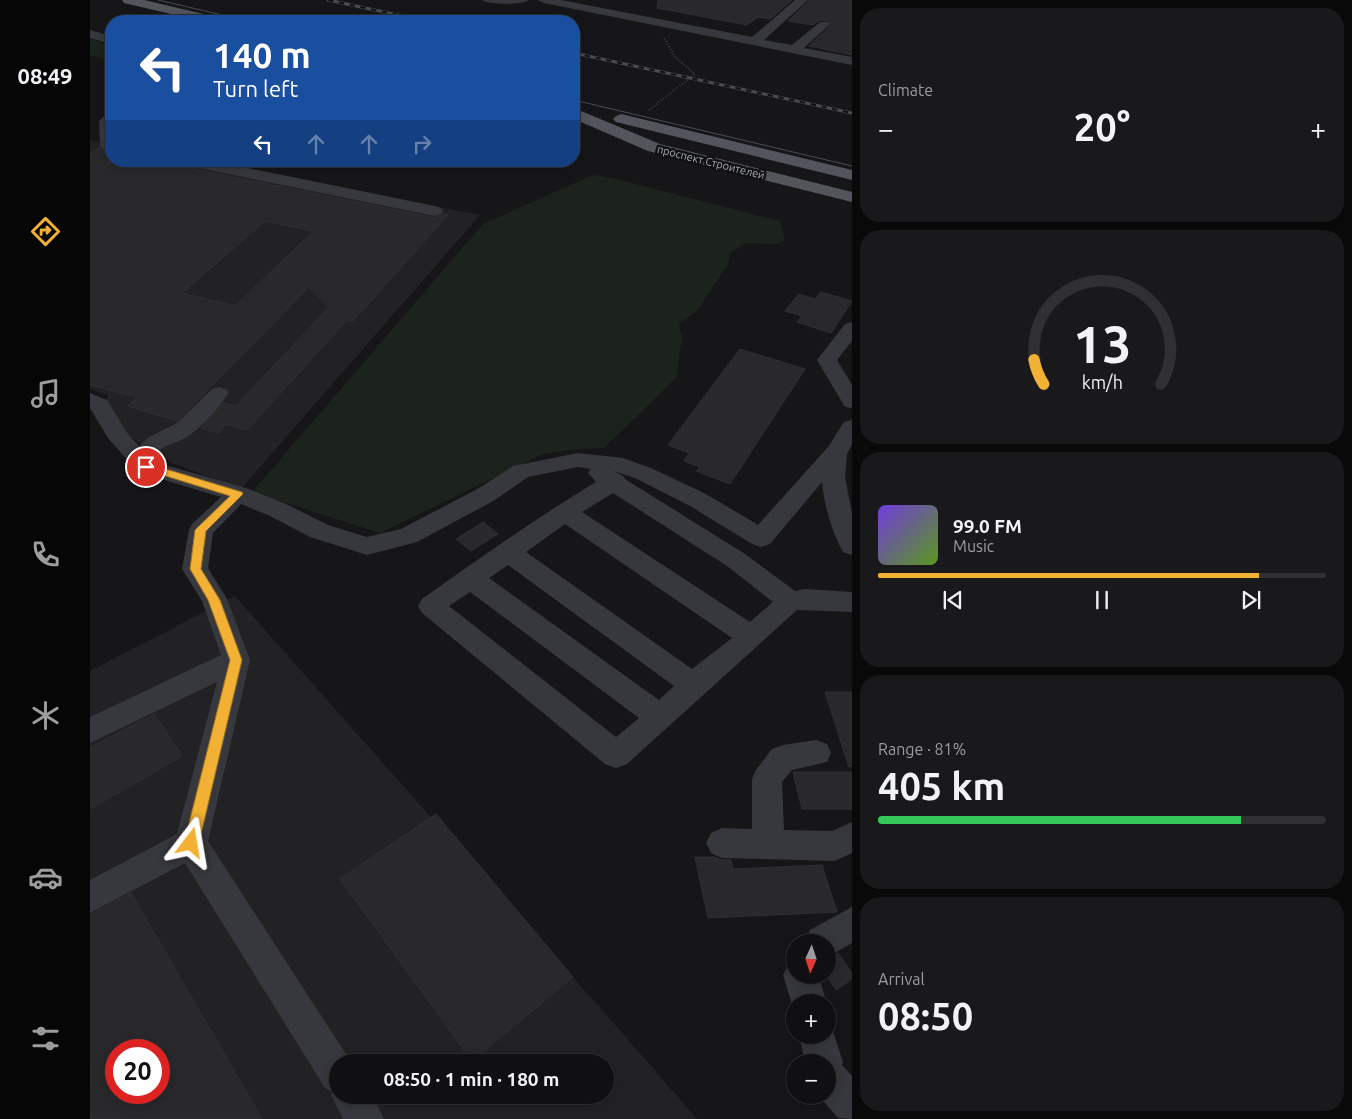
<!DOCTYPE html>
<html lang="en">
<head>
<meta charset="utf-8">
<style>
  body { margin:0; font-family:Ubuntu,sans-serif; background:#19191b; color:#f1f3f6; height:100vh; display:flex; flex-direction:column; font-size:19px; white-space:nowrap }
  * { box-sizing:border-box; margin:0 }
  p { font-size:16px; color:#9c9d9f }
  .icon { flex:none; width:28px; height:28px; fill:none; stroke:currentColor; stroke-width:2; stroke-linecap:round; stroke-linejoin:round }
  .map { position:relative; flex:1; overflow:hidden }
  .sheet { display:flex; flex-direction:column; gap:8px; padding:8px; background:#09090a; width:500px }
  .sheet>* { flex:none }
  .banner { position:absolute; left:15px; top:15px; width:475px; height:152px; border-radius:20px; box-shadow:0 2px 12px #0003,0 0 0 1px #303032; background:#1a4fa0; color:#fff; overflow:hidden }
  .needle { width:32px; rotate:183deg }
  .buttons { position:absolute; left:696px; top:934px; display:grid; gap:10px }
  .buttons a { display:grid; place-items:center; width:50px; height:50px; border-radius:50%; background:#101012; box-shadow:0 2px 12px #0003,0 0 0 1px #303032; font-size:25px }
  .speed { position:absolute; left:15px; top:1039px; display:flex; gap:10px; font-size:25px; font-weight:700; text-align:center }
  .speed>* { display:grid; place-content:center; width:65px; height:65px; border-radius:50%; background:#101012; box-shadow:0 2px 12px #0003,0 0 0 1px #303032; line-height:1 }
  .speed .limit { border:8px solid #d22; background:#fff; color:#111 }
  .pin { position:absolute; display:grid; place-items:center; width:42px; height:42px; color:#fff; margin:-21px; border:2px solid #fff; border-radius:50%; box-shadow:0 1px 5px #0007 }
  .me { position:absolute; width:55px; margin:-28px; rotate:14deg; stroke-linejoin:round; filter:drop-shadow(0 0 4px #0008) }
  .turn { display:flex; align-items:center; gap:18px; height:105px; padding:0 25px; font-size:22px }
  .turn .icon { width:65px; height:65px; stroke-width:2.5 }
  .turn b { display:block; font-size:35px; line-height:42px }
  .lanes { display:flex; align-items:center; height:48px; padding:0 25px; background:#0003; justify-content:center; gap:25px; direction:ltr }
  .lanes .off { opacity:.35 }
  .big { font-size:38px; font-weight:700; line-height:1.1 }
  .sheet .tile { flex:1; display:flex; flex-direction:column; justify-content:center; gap:8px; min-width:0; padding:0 18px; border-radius:20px; background:#19191b }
  .sheet .dial { align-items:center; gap:0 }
  .dial svg { height:130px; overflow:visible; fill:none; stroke:#303032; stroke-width:7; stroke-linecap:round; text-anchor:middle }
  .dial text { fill:#f1f3f6; stroke:none }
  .song { display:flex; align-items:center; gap:15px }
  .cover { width:60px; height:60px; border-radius:8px; background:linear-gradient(135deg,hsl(260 70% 55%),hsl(90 70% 35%)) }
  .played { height:5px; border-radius:2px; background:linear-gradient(90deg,#f2b134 85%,#303032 85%) }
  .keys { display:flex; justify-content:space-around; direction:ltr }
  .heat { display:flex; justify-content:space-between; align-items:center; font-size:28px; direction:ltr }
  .charge { height:8px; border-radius:4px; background:linear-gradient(90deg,#34c759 81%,#303032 0) }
  .trip { position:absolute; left:239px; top:1054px; width:285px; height:50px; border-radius:25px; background:#101012; box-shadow:0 2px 12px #0003,0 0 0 1px #303032; font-weight:700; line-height:50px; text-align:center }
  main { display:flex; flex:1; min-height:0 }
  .dock { display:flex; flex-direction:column; width:90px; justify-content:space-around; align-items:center; background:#060607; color:#9c9d9f }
  .dock .icon { width:35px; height:35px }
  .dock .current { color:#f2b134 }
  .dock b { font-size:22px; color:#f1f3f6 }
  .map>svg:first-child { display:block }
  .built { fill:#222225; fill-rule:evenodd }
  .green { fill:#1c231d }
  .building { fill:#29292c; stroke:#303034; fill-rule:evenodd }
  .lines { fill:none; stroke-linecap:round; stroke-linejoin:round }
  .path { stroke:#3d3f44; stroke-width:2; stroke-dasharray:1 2; stroke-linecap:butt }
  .minor { fill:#37383d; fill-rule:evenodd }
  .major { fill:#53555c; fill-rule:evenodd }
  .tram { stroke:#4a4c52; stroke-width:1 }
  .rail-casing { stroke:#4a4c52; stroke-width:3 }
  .rail { stroke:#111113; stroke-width:2; stroke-dasharray:5.5; stroke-linecap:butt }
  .route { fill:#f2b134; stroke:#9d7322 }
  .labels { text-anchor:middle; stroke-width:5; stroke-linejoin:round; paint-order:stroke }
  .far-street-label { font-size:11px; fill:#a8adb8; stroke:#111113 }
</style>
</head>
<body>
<main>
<nav class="dock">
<b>08:49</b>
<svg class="icon current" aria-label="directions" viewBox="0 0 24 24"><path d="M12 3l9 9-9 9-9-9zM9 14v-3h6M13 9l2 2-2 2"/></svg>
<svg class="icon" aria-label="music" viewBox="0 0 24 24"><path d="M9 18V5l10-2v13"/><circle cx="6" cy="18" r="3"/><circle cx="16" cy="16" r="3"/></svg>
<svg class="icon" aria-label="phone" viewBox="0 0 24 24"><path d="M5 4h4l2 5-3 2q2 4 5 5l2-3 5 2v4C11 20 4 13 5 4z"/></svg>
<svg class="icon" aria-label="climate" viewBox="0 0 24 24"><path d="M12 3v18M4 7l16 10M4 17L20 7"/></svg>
<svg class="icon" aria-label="car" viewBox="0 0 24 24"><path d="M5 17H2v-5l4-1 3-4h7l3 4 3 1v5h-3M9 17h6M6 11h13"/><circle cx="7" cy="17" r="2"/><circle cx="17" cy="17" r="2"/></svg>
<svg class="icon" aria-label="filters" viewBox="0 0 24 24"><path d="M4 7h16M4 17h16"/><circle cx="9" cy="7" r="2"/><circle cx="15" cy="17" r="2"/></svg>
</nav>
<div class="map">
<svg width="762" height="1119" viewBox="0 0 762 1119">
  <rect width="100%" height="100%" fill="#161618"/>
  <!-- built -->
  <path class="built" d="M0,140L21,144V161H109L390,215L151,489L80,462L63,452L36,434L14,405L18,395L0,389Z
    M145,596L535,1036L607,1119H0V671ZM26,1050H69V1092H26ZM248,1062H515V1095H248Z"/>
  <!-- green -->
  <path class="green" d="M0,39L21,46V61L0,55Z
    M503,175L522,178L690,221L695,241L685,244L656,243L640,253L638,264L607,311L589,324L592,338L586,378L514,448L487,449L453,454L290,533L162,492L393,224Z"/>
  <!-- building -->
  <path class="building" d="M568,0H702L680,19L668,17L657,25L567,8Z
    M720,0H762V55L719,46L741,25L739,21L730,20L723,25L698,21Z
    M9,148L21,152V161H84L91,163L99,168L345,218L353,214L358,215L263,321L257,320L157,430L136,424L128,433L111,428L134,403L146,406L239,307L219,287L87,421L38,406L47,397L0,385V154ZM175,221L224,231L145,306L92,293Z
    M731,292L762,301L741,333L707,322L712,316L695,311L709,294L725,299Z
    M650,349L715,369L640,484L606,471L610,467L594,461L599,453L578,445Z
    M393,522L408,534L381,551L366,539Z
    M735,692H762V766L759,767Z
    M64,714L92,756L0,809V748Z
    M703,772H762V809H712Z
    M346,814L483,977L382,1061L250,879Z
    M605,857H624L632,860H641L643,869L732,865L747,912L618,918Z
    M41,893L172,1119H0V915ZM26,1050H69V1092H26Z
    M748,953L762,973V979L746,990L738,978V959Z"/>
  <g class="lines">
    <!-- path -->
    <path class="path" d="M559,110L605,74L585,57L574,38"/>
    <!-- minor -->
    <path class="minor" d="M392,0H439C433,5 398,5 392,0Z
      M448,0H471L662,37L705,0H718L674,40L702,45L730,22H738L740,24L738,26L714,48L762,57V65L454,3Z
      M0,30L21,36V44L0,38Z
      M21,113V150L12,148L10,145L9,121L16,114Z
      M92,161H123L345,206L351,208L353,211L351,214L345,216L99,166L94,164Z
      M762,322V341L747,360L762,385V408L755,407L727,360L755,324Z
      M129,387L136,389L139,393C128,409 112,428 95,438C86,443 77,444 70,450L75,465L156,488L196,504L238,525L277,537L311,529L389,488L423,466L488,453L533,458L561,468L616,494L668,525L738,447L754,422L762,420V444L757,454L755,477L762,513V555L753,552C742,532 734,505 732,482L680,544L671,547L662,544L600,506L545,478L523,471L533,476L535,479L655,554L705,591L715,589L762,592V612L707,610L537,764L526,768L515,764L332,613L328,606L332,599C389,559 446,518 506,482L498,473L500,469L488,467L438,477L405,500L327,542L277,555L220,537L180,516L151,504L123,533L118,568L137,599L160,660L118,841L261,1062H248V1095H282L294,1119H253L241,1095L242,1092L235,1088L95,863L0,913V880L87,834L127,682L0,743V717L131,655L112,601L92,569L99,530L102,524L131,497L48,472L18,438L0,408V393L17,400L38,434L49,446L59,437L87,423L122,389ZM523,493L637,566L683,602L660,622L492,512ZM475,524L642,638L602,669L436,552ZM418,565L584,686L569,700L399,578ZM380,592L549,718L526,737L359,606Z
      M726,740L737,744L741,753L737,762L702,770L692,782L694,830L742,831L762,822V853L745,861L632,858L621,853L616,843L621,833L632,828L662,829V779L666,770L682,749L693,745Z
      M762,907V943L738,957V942H715L720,930Z
      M705,960V975H729L736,1002H705V1014L693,975L699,963Z
      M738,1021L740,1022L753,1062L752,1065L762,1076V1119L748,1118L728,1095H738V1062H715L709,1035H738Z"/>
    <!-- major -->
    <path class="major" d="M32,0H54L131,18L132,21H111L34,3Z
      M484,108L570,144L762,192V202L558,151L484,119Z
      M531,114L762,170V180L526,122L523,119L526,116Z"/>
    <!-- tram -->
    <path class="tram" d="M68,0L158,21
      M484,100L762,166"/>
    <defs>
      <path id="rail" d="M238,0L336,21
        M484,53L762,113"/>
    </defs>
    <!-- rail casing -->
    <use href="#rail" class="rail-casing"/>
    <!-- rail -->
    <use href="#rail" class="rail"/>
  </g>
  <!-- route -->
  <path class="route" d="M56,463L152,492L153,494L116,531L111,569L130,600L152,660L109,843L107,847L101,849L96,847L94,843L140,660L118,600L100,569L105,530L140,496L53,469L51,467L53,464Z"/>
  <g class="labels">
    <!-- far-street labels -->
    <g class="far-street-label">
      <text transform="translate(621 162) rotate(14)" y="4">проспект Строителей</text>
    </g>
  </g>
</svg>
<div class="buttons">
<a><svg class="needle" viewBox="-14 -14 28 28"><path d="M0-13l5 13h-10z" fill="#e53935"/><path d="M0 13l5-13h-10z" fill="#9c9d9f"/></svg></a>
<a>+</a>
<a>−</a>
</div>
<div class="speed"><div class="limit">20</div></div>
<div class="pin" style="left:56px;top:467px;background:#d93025"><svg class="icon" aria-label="arrive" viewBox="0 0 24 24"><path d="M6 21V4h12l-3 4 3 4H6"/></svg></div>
<svg class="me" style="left:101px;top:843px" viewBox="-20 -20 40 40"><path d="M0-17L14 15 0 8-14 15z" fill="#f2b134" stroke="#fff" stroke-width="4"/></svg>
<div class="trip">08:50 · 1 min · 180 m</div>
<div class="banner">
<div class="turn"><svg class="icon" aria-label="left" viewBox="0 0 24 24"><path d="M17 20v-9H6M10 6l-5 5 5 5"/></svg><div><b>140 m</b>Turn left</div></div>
<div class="lanes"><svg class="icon" aria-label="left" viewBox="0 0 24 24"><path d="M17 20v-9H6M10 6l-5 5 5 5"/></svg><svg class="icon off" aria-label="ahead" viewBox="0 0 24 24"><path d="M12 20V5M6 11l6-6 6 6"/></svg><svg class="icon off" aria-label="ahead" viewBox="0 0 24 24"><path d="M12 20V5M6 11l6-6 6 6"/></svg><svg class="icon off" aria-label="right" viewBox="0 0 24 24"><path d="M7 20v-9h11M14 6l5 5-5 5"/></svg></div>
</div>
</div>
<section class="sheet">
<div class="tile"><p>Climate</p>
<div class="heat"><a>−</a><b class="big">20°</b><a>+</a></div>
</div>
<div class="tile dial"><svg viewBox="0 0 100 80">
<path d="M14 69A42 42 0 1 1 86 69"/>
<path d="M14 69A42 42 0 0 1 8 54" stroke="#f2b134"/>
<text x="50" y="56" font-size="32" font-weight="700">13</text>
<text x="50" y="72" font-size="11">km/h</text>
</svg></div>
<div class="tile">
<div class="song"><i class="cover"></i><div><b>99.0 FM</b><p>Music</p></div></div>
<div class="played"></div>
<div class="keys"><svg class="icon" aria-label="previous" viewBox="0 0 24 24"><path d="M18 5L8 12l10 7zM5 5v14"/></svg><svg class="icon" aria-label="pause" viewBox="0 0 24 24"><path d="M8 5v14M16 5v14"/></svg><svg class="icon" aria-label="next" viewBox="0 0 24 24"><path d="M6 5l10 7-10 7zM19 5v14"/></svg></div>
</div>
<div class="tile"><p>Range · 81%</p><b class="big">405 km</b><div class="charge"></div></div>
<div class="tile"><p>Arrival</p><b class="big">08:50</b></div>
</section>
</main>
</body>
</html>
